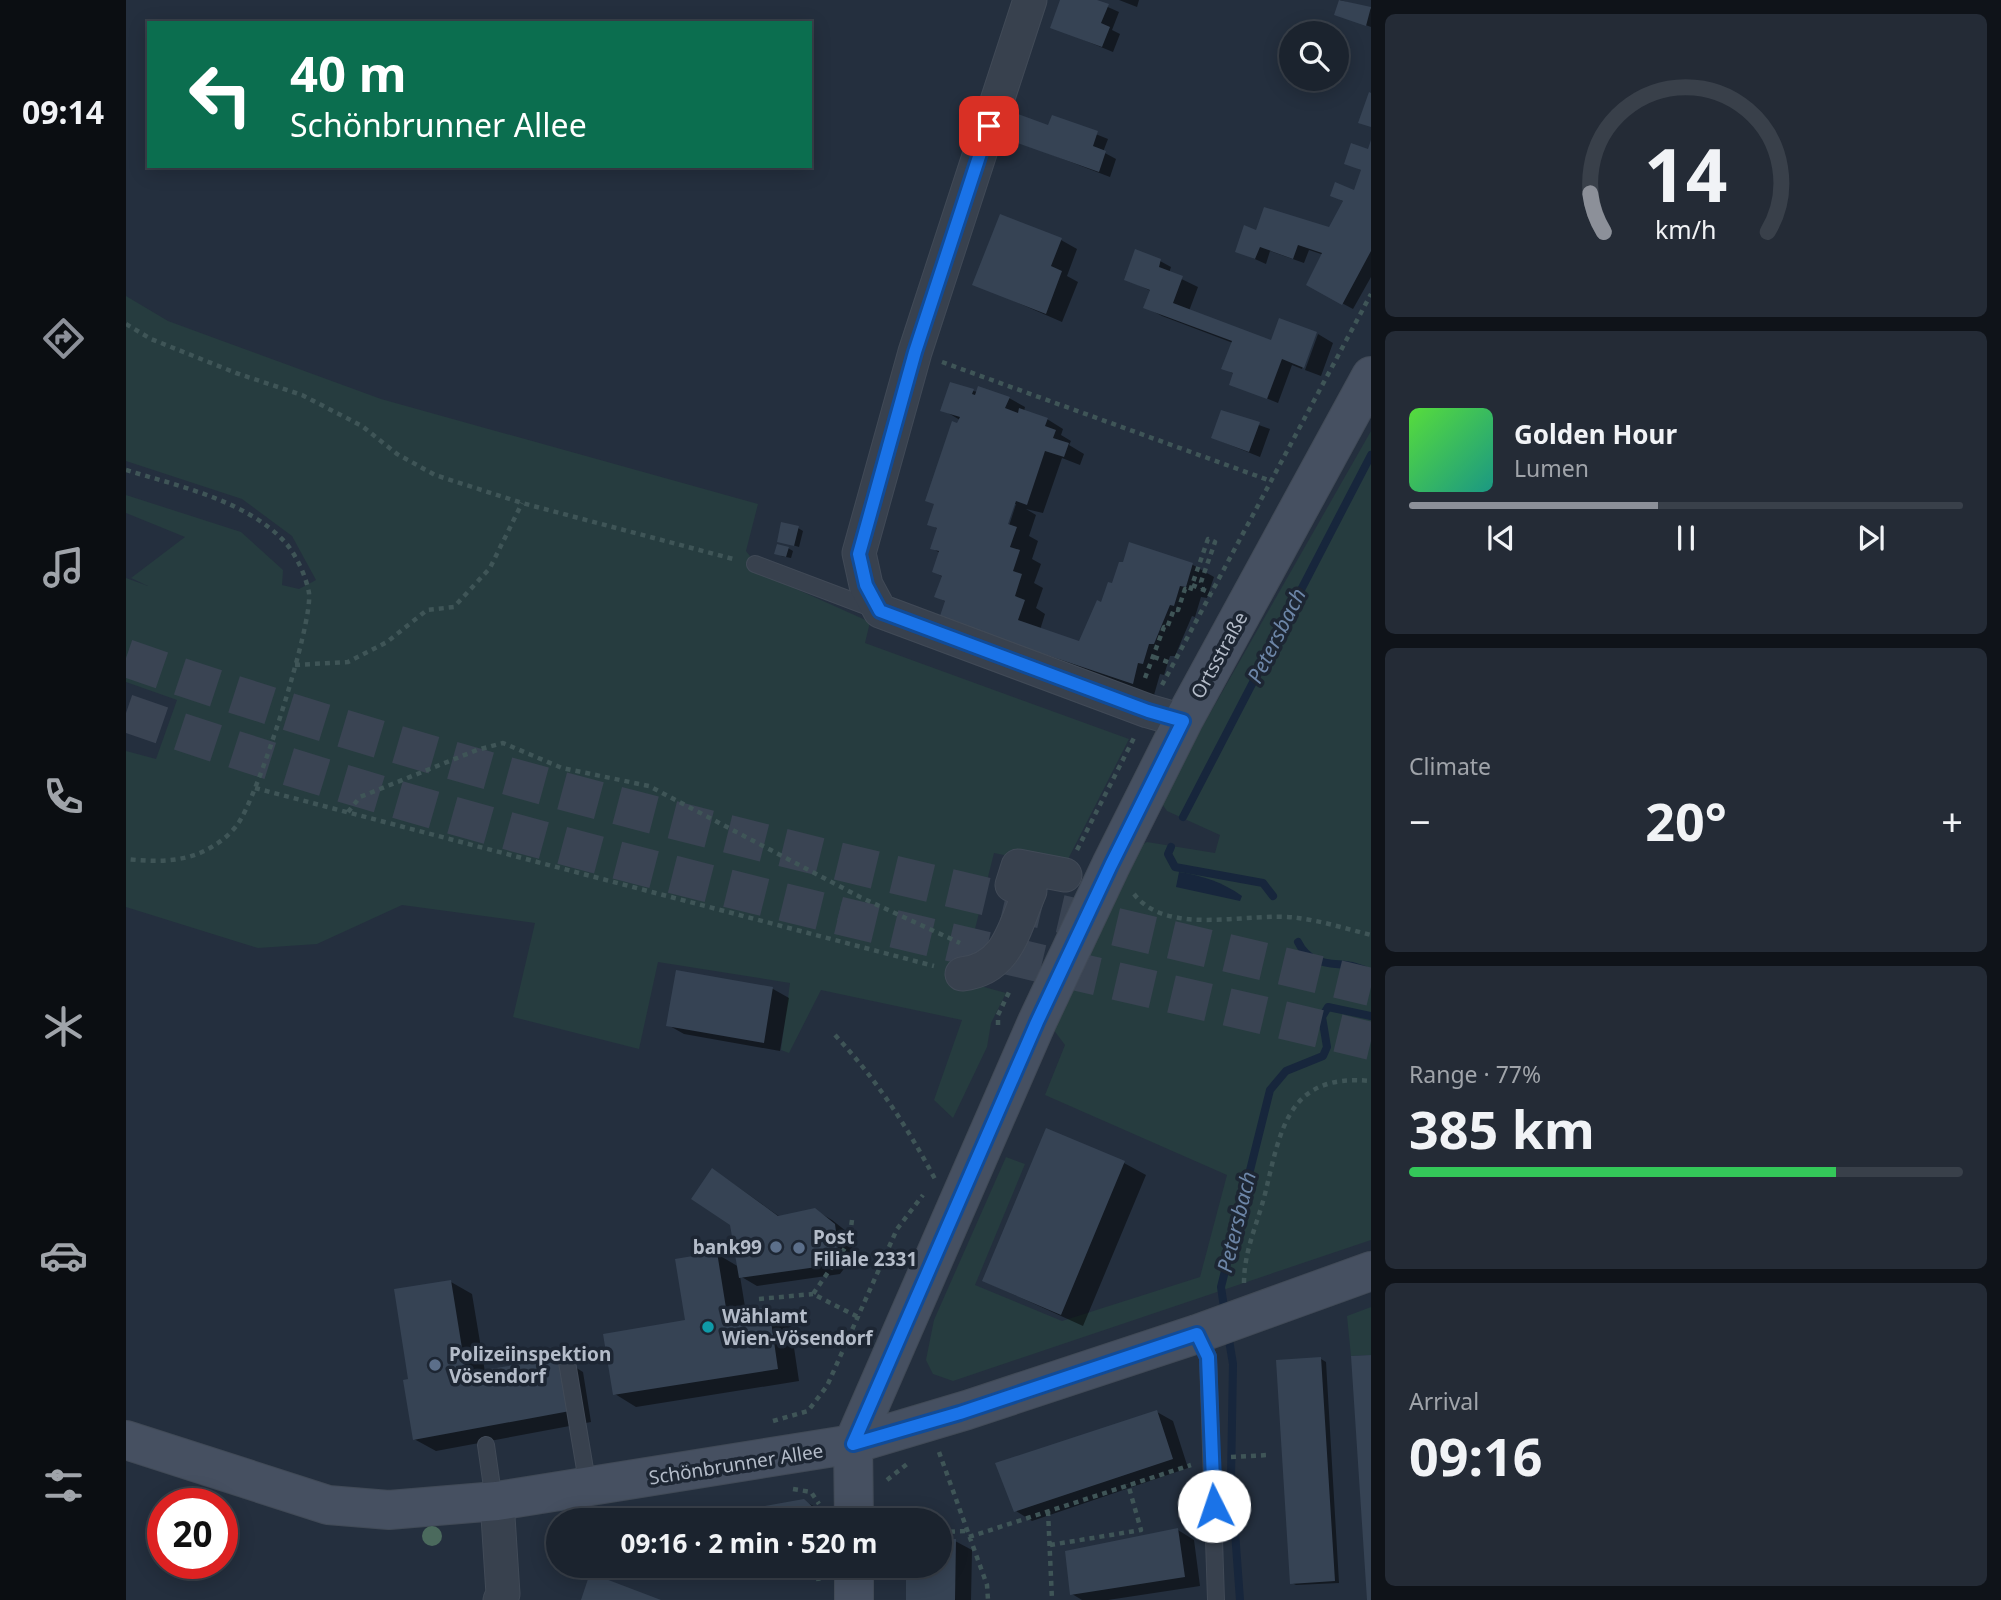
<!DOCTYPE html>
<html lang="en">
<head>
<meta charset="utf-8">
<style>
  body { margin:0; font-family:"Noto Sans",sans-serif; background:#242b36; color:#f1f3f6; height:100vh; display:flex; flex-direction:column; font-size:26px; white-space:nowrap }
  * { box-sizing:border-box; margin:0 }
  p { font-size:23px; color:#a0a4aa }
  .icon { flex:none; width:38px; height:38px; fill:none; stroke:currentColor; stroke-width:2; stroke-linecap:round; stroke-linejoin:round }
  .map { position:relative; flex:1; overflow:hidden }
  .drawer { display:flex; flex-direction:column; gap:14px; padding:14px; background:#0f1319; width:630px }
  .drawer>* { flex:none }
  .banner { position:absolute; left:21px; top:21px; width:665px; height:147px; border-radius:0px; box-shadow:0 4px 18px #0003,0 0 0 2px #39404a; background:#0b6e4f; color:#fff; overflow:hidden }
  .tools { position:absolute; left:1153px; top:21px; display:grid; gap:14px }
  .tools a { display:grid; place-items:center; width:70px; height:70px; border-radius:50%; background:#1b232e; box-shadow:0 4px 18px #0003,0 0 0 2px #39404a; font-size:35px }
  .speed { position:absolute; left:21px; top:1488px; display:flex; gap:14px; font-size:35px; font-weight:700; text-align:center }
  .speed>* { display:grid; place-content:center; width:91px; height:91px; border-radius:50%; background:#1b232e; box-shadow:0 4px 18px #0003,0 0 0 2px #39404a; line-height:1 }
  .speed .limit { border:10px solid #d22; background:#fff; color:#111 }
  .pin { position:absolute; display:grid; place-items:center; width:60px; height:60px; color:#fff; margin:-30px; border-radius:14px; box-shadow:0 4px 10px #0006 }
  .me { position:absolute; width:77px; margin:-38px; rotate:356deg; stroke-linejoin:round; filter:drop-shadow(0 0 5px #0008) }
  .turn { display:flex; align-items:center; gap:24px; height:147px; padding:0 28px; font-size:32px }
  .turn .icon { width:91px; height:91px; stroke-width:2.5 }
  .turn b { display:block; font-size:49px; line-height:60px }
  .big { font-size:52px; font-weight:700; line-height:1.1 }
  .drawer .tile { flex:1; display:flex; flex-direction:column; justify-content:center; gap:10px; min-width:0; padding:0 24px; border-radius:10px; background:#242b36 }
  .drawer .dial { align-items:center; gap:0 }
  .dial svg { height:182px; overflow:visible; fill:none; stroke:#39404a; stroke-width:7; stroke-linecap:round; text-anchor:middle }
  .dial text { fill:#f1f3f6; stroke:none }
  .song { display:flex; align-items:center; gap:21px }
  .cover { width:84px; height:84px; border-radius:10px; background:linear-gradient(135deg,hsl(110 70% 55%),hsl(170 70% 35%)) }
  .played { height:7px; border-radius:4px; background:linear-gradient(90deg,#8c9099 45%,#39404a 45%) }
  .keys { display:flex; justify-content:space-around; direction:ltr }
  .heat { display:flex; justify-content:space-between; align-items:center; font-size:38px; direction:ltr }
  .charge { height:10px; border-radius:5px; background:linear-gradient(90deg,#34c759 77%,#39404a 0) }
  .trip { position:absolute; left:420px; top:1508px; width:406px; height:70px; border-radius:35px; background:#1b232e; box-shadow:0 4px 18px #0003,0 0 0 2px #39404a; font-weight:700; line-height:70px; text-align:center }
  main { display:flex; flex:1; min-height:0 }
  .menu { display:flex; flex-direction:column; width:126px; justify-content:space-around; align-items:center; background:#0b0e12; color:#a0a4aa }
  .menu .icon { width:49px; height:49px }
  .menu .current { color:#8c9099 }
  .menu b { font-size:32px; color:#f1f3f6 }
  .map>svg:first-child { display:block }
  .green { fill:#263c3f }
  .water { fill:#17263c }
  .shadow { fill:#0007; fill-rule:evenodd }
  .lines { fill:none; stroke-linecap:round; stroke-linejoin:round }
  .stream { stroke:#17263c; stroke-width:8 }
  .building { fill:#364354 }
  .highway-tunnel { stroke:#3a4453; stroke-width:38; stroke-dasharray:38 19; stroke-linecap:butt }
  .lane-casing { stroke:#414a57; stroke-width:18 }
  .street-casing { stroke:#414a57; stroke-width:35 }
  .secondary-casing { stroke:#414a57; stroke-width:40 }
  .path { stroke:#3f5557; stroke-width:4.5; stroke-dasharray:5 5; stroke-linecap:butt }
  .lane { stroke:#38414e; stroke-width:16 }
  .street { stroke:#38414e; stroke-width:33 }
  .secondary { stroke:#465061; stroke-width:38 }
  .tree { fill:#4b6a5d }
  .route-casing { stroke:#114b97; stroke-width:18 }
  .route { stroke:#1a73e8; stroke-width:12 }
  .service-dot { fill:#5c6f8a; stroke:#1d2633; stroke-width:2.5 }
  .culture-dot { fill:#0f9aa8; stroke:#1d2633; stroke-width:2.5 }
  .labels { text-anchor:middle; stroke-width:7; stroke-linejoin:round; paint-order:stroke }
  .street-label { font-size:19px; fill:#b4bcc9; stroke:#1d2633 }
  .poi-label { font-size:19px; font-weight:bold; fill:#b4bcc9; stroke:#1d2633; text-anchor:start }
  .water-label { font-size:21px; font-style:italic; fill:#6d86a8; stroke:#1d2633 }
</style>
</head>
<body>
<main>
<nav class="menu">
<b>09:14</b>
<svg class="icon current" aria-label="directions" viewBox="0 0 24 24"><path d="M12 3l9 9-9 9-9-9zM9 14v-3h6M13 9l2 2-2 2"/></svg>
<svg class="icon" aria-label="music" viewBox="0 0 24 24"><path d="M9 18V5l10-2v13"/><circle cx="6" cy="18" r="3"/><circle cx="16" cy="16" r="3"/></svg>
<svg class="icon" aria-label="phone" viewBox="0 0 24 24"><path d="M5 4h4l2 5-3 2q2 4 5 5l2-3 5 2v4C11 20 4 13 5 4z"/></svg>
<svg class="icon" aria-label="climate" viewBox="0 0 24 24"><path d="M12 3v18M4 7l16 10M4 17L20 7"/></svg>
<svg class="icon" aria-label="car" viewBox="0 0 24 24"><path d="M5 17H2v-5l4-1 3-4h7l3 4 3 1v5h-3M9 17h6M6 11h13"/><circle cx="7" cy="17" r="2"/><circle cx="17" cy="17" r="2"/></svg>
<svg class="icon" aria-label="filters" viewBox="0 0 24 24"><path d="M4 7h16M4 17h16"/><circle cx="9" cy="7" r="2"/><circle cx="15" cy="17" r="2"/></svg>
</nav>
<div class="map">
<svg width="1245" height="1600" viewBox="0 0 1245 1600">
  <rect width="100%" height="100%" fill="#242f3e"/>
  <!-- green -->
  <path class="green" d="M0,296L42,321L255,399L632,504L620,551L639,575L744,622L739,643L1003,739L938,867L868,853L836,981L880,993L865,1023L861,1047L827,1118L808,1100L836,1020L695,990L663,1053L655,1050L664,983L532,962L513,1049L387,1017L409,923L276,905L191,944L132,948L0,907V751L30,759L51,700L0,682V578L22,586L5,578L59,537L0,513V495L115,532L157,570L156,585L173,589L190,580L166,536L116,499L0,461Z
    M1245,431V1240L827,1381L807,1374L800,1360L808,1320L880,1157L899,1164L849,1285L936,1321L1074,1277L1101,1175L919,1095L939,1045L924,1025L1008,849L1021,842L1089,853L1094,835L1041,811L1034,801Z
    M1245,1307V1355L1225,1356L1221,1316Z"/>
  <!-- water -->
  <path class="water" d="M1053,872C1078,876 1096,882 1116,896L1114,901L1050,887Z"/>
  <!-- shadow -->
  <path class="shadow" d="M936,0H966L993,12L986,30L994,34L987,52L926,27Z
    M993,0H1013L1011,7Z
    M1214,0L1245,9V27L1210,14Z
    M927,117L982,139L977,152L990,159L984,177L885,139L923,127Z
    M1245,144V277L1227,309L1182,285L1198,255L1183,250L1178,263L1144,251L1140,264L1111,251L1137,234L1204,229L1218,202L1206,195L1229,192L1237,171L1220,163L1243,151Z
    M935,240L951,249L941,276L952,282L936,322L849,284Z
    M1034,261L1045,267L1043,273L1072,287L1063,311L1146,342L1189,333L1176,369L1166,365L1152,403L1105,384L1108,374L1097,368L1107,343L1036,316L1019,307L1025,291L1000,279Z
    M1192,334L1207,343L1195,376L1179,370Z
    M847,391L883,398L899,407L898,411L921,419L937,429L935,435L945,441L943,445L958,454L954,465L936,458L917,513L900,509L910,515L903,536L912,541L906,559L915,564L908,583L917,588L910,608L919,614L914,630L954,643L999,564L1004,544L1067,565L1088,577L1081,598L1075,597L1069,617L1066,616L1049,656H1044L1038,675L1034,674L1028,695L836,630L820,602L810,596L817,577L808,572L814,553L806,548L812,529L803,524L834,420L817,410ZM887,504H890L881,532L877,531Z
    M1096,412L1144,429L1134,457L1087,438Z
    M672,528L677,531L673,547L653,541Z
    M662,548L667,551L665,558L655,556Z
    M733,907L738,910L734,926L713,919Z
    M551,972L647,989L663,998L654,1051L558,1034L542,1025Z
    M998,1163L1020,1175L957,1326L858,1281Z
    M602,1180L654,1217L689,1210L706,1220L725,1235L727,1257L714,1274L631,1286L614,1276L620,1313L642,1309L664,1321L673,1381L510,1407L489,1394L561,1322L591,1254L613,1267Z
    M325,1282L346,1294L359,1372L436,1359L457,1372L465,1422L310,1451L288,1439L284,1380Z
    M1195,1359L1200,1362L1213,1583L1170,1585L1166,1583Z
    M1031,1412L1047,1421L1062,1468L906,1521L890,1511Z
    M678,1501L695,1510L703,1521L557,1520Z
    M1052,1530L1068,1540L1074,1586L982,1600H956L946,1594Z
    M814,1540L829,1541L846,1550L845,1600H782L814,1566Z
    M564,1566H657L581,1579Z"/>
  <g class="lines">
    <!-- stream -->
    <path class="stream" d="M1057,817L1245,455
      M1045,847L1042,854L1049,867L1137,883L1147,896
      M1172,942C1188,975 1221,956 1245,974
      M1099,1314L1095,1287L1144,1090L1160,1071L1197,1056L1201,1047L1196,1017L1202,1007L1245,1016
      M1102,1334L1107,1364L1105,1477L1114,1600"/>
  </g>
  <!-- building -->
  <path class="building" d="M934,0H971L983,4L975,23L984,27L976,47L924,28Z
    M1213,0L1245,7L1240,26L1208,15Z
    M1243,92L1245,93V127L1232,123Z
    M892,114L922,125L926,115L972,131L967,146L980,151L973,172L883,140Z
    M1245,140V251L1216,305L1180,285L1196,253L1172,245L1167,259L1134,247L1129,259L1109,252L1118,225L1130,230L1138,207L1203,227L1217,201L1204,196L1209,182L1228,190L1235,170L1218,164L1225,143L1242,149Z
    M874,214L936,238L925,266L936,271L920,314L846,285Z
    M1009,249L1035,259L1033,267L1057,276L1047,303L1145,340L1153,318L1191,332L1178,368L1156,359L1141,399L1103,385L1107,373L1095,369L1106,341L1017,308L1024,290L998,280Z
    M824,382L848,389L846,394L849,395L852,386L884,397L879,408L892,413L893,408L922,418L919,426L930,430L927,438L943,443L938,457L919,451L901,505L890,501L882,524L891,527L884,547L894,550L887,571L896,574L889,596L899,600L892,620L953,641L971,600L975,602L982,582L986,583L993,562H997L1003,542L1067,563L1060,587L1054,586L1048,606L1044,605L1028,644H1023L1017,664L1012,663L1007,684L813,619L819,601L808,597L816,576L806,572L813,551L804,549L811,528L801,525L808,504L799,501L826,421L831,423L834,417L814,411Z
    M1095,410L1134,422L1123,452L1085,438Z
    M655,522L673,526L668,546L651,542Z
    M651,544L663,547L660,557L648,554Z
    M716,901L734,905L729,924L711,920Z
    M550,970L647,987L638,1043L540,1026Z
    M920,1128L999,1161L935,1315L856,1281Z
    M586,1168L652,1216L689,1208L709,1224L712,1247L698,1266L613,1278L604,1225L565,1199Z
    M591,1252L601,1314L643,1307L652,1369L487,1395L477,1334L559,1320L549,1259Z
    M325,1280L340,1373L436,1357L444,1411L287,1440L277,1380L282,1379L268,1289Z
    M1245,1355V1600H1241L1225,1356Z
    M1195,1357L1209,1581L1164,1584L1150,1360Z
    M1031,1410L1047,1459L888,1512L869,1463Z
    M678,1499L688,1508L687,1521H553Z
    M1052,1528L1059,1577L944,1595L939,1551Z
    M814,1539H830L829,1600H780V1566H814Z
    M464,1573L535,1600H455Z"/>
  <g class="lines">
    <!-- highway-tunnel -->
    <path class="highway-tunnel" d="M0,658C405,799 828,887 1245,987
      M0,713C405,854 829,941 1245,1041"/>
    <defs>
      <path id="lane" d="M629,564L748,609
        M1071,1334L1082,1357L1090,1600
        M440,1356L462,1487
        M360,1445L368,1501"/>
      <path id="street" d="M904,0L789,352L733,553L740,585L754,611L1022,711L1057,721
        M836,974C882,969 888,928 904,891L886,885L892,866L939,875
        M371,1501L377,1594L374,1600"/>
      <path id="secondary" d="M0,1440L202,1505L263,1510L371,1501L727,1444L841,1410L1071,1334L1245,1271
        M728,1521L727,1444L911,1022L985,865L1057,721L1245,376
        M728,1566V1600"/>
    </defs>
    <!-- lane casing -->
    <use href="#lane" class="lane-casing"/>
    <!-- street casing -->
    <use href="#street" class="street-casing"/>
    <!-- secondary casing -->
    <use href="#secondary" class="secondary-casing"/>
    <!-- path -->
    <path class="path" d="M0,324L25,339L110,373L176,395L236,426L271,454L309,475L396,503L611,560
      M816,362L1145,481
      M0,470C52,486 119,500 158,541C170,554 180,576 183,593C187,624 131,800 111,825C106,832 95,842 87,846C61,863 30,862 0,859
      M1066,585L1085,593
      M1028,657L1047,664
      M169,665L222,662L261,642L301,610L328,607L364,568L396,503
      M1019,678L1038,627L1041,628L1048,609L1052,610L1059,589L1064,591L1082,539L1089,542L1075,582L1077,589
      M1036,685L1245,294
      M129,788L808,966
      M222,812L234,797L351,750L377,743L436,768L523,786L734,897L834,943
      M951,850L1009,736
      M1008,894C1042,938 1123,911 1172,918C1196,921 1221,929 1245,935
      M872,1025V1015L885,988
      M709,1035C751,1080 780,1125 809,1179
      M726,1220L723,1242L687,1294L732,1317
      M1118,1283C1118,1251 1131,1225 1139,1194C1155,1128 1162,1073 1245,1081
      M633,1299L687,1294
      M647,1421L682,1411L701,1386L771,1229L797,1195
      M813,1452L861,1585L862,1600
      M1105,1457L1142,1455
      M761,1480L781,1464
      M667,1489L685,1492L693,1504
      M922,1511L926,1600
      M814,1532L841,1531
      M843,1537L1065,1465
      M924,1545L1015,1530L1002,1484
      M691,1566L693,1586"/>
    <!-- lane -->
    <use href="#lane" class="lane"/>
    <!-- street -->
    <use href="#street" class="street"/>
    <!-- secondary -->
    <use href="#secondary" class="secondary"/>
  </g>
  <!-- trees -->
  <circle class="tree" cx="306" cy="1536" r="10"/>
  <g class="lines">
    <defs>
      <path id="route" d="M863,126L789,352L733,554L740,585L754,611L1022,711L1057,721L985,865L911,1022L727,1444L834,1413L1071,1334L1082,1357L1088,1506"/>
    </defs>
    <!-- route casing -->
    <use href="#route" class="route-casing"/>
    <!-- route -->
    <use href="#route" class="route"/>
  </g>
  <!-- markers -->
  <g class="service-dot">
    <circle cx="650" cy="1247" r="7"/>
    <circle cx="673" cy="1248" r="7"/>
    <circle cx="309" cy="1365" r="7"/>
  </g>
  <circle class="culture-dot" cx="582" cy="1327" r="7"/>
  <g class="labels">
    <!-- street labels -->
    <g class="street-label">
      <text transform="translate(1093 655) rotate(-61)" y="7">Ortsstraße</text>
      <text transform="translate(610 1464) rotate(-9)" y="7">Schönbrunner Allee</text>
    </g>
    <!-- poi labels -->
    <g class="poi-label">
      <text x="687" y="1244">Post<tspan x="687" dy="22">Filiale 2331</tspan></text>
      <text x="636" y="1254" text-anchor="end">bank99</text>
      <text x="596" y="1323">Wählamt<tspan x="596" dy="22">Wien-Vösendorf</tspan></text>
      <text x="323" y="1361">Polizeiinspektion<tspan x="323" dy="22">Vösendorf</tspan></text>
    </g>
    <!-- water labels -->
    <g class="water-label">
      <text transform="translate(1151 636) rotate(-63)" y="7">Petersbach</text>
      <text transform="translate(1111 1222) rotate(-76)" y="7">Petersbach</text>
    </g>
  </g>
</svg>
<div class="tools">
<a><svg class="icon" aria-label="search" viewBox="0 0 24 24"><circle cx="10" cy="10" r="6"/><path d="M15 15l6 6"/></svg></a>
</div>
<div class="speed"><div class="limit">20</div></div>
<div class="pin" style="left:863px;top:126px;background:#d93025"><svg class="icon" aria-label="arrive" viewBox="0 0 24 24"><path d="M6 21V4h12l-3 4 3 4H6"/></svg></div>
<svg class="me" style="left:1088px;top:1506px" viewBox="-20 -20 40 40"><circle r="19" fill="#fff"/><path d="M0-13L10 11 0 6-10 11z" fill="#1a73e8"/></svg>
<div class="trip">09:16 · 2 min · 520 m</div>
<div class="banner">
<div class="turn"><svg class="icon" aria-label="left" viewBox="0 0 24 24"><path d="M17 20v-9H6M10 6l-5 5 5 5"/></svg><div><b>40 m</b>Schönbrunner Allee</div></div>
</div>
</div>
<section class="drawer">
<div class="tile dial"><svg viewBox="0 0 100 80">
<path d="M14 69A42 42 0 1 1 86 69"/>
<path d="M14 69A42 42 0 0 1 8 52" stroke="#8c9099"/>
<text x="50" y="56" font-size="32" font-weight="700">14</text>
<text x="50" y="72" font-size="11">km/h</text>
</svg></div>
<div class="tile">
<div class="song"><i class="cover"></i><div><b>Golden Hour</b><p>Lumen</p></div></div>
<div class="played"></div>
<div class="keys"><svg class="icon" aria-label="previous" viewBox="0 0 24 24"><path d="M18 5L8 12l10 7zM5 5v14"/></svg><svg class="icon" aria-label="pause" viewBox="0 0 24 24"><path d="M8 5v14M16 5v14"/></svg><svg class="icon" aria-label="next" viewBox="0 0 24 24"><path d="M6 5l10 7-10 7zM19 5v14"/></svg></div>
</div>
<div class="tile"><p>Climate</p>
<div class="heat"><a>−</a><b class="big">20°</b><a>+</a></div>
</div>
<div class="tile"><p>Range · 77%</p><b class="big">385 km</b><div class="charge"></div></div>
<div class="tile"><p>Arrival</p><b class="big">09:16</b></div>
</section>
</main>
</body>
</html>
